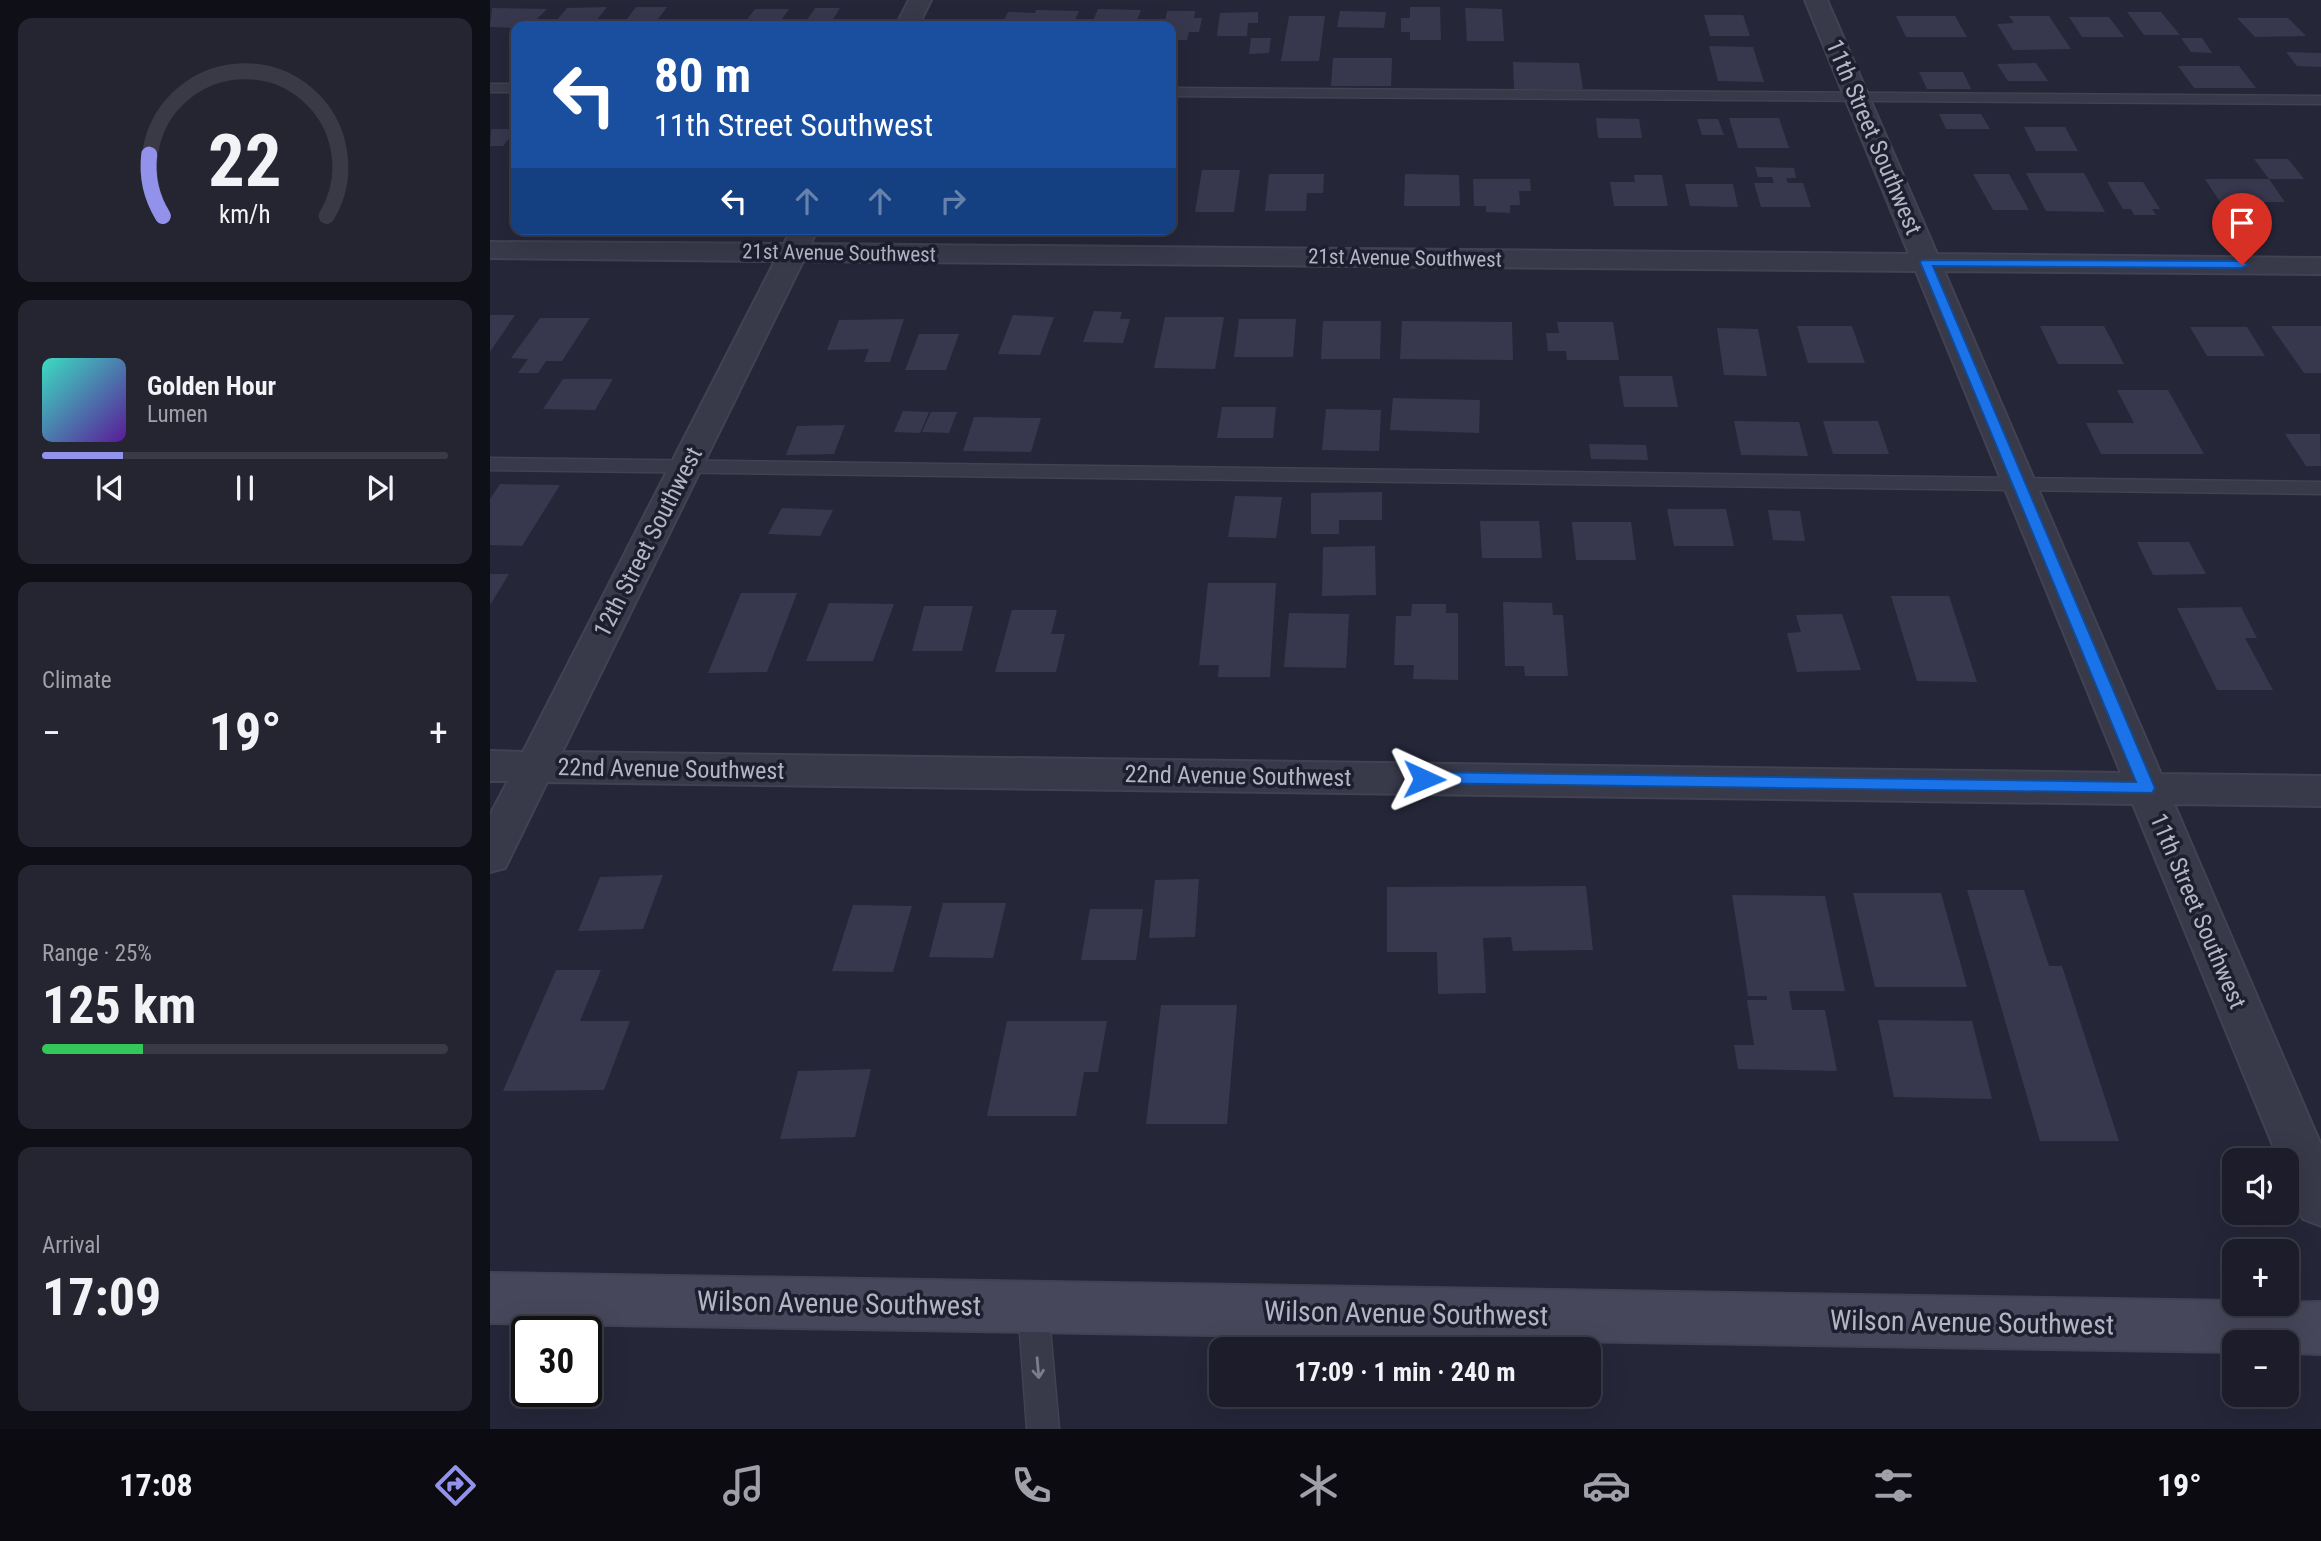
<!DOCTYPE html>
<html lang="en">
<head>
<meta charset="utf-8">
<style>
  body { margin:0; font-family:"Roboto Condensed",sans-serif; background:#252532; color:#f1f3f6; height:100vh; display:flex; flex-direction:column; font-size:26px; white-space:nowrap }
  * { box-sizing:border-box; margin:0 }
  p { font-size:23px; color:#a0a1a8 }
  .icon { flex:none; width:38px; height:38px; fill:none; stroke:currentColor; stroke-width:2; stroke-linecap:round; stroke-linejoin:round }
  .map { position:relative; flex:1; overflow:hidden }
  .side { display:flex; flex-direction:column; gap:18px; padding:18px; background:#0f0f17; width:490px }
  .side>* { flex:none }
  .hud { position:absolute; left:21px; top:21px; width:665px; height:214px; border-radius:14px; box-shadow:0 7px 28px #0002,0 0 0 2px #3a3a47; background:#1a4fa0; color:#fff; overflow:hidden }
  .fabs { position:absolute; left:1732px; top:1148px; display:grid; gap:14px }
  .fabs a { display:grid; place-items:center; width:77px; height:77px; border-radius:14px; background:#1c1c2a; box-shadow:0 7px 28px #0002,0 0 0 2px #3a3a47; font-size:35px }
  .speed { position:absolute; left:21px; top:1316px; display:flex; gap:14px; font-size:35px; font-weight:700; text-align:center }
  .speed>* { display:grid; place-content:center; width:91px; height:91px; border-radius:50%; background:#1c1c2a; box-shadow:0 7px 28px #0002,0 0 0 2px #3a3a47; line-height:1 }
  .speed .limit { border:4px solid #111; border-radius:10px; background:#fff; color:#111 }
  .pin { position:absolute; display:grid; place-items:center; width:60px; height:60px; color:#fff; margin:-72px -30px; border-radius:50% 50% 50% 0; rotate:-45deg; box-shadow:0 0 7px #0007 }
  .pin .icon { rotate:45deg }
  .me { position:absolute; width:77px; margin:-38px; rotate:91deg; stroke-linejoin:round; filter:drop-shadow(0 0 5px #0008) }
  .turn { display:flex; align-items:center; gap:24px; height:147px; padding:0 28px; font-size:32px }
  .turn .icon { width:91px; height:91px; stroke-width:2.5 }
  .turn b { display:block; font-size:49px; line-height:60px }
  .lanes { display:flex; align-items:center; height:66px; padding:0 28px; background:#0003; justify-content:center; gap:35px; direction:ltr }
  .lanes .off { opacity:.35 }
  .big { font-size:52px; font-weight:700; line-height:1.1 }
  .side .widget { flex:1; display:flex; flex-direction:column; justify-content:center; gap:10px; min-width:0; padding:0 24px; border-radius:14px; background:#252532 }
  .side .dial { align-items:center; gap:0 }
  .dial svg { height:182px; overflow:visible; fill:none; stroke:#3a3a47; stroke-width:7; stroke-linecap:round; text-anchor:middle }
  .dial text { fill:#f1f3f6; stroke:none }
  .song { display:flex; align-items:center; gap:21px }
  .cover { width:84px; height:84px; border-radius:10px; background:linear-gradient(135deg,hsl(170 70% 55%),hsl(270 70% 35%)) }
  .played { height:7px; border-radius:4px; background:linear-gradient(90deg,#9292eb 20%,#3a3a47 20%) }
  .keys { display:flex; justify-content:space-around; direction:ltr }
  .heat { display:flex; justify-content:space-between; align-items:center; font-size:38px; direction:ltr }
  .charge { height:10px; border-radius:5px; background:linear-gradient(90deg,#34c759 25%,#3a3a47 0) }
  .trip { position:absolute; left:719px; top:1337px; width:392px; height:70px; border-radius:14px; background:#1c1c2a; box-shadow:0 7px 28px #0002,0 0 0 2px #3a3a47; font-weight:700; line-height:70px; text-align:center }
  .dock { display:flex; height:112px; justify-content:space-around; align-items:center; background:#0b0b11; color:#a0a1a8 }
  .dock .icon { width:49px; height:49px }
  .dock .on { color:#9292eb }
  .dock b { font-size:32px; color:#f1f3f6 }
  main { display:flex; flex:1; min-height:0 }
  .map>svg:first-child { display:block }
  .building { fill:#37384e }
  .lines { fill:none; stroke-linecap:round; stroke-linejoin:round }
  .lane-casing { stroke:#414252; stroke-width:3 }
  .street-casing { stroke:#414252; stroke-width:4 }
  .secondary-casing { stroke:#414252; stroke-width:4 }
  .lane { fill:#383949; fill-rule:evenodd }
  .street { fill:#383949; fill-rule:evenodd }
  .secondary { fill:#47475b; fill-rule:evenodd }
  .oneway { stroke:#7c7d8d }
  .route { fill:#1a73e8; stroke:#114b97; stroke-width:2 }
  .labels { text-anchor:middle; stroke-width:7; stroke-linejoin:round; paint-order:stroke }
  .far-street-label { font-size:21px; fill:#b4b4c4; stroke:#1d1e2e }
  .street-label { font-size:24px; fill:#b4b4c4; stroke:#1d1e2e }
  .near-street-label { font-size:28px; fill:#b4b4c4; stroke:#1d1e2e }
</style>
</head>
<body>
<main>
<section class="side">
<div class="widget dial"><svg viewBox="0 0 100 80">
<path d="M14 69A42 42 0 1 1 86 69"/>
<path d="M14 69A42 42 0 0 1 8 42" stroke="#9292eb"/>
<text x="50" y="56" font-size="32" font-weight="700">22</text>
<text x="50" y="72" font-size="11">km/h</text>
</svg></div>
<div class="widget">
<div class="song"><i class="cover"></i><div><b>Golden Hour</b><p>Lumen</p></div></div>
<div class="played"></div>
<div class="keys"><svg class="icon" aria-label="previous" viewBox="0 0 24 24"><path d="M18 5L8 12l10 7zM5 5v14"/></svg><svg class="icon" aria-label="pause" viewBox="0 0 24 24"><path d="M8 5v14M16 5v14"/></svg><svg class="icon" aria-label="next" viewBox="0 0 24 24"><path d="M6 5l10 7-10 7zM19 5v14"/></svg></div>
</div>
<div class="widget"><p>Climate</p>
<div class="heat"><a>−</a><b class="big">19°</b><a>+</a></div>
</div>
<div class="widget"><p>Range · 25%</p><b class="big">125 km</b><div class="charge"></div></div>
<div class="widget"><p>Arrival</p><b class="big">17:09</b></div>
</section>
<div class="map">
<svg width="1831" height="1429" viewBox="0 0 1831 1429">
  <rect width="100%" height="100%" fill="#252638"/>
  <!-- building -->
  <path class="building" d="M117,7L102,26H62L77,8Z
    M146,7H177L163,26H123L128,19H137Z
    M920,7H950L951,40H920V32H911V18H920Z
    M2,8L57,9L40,26L26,28L0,27Z
    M325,8H350L339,26H313Z
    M975,8L1012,9L1014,41H977Z
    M265,9H299L287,26H252Z
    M608,9L651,10L645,26H601Z
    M546,10L589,11L583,25L511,26L518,12L545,13Z
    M677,11H705L704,18H712L709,32H699L697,40H681V26H674Z
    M850,11L896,12L894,28L847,27Z
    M768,12V23H758L757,36H727L730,13Z
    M1637,12H1671L1690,35H1654Z
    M1214,15H1253L1260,36H1220Z
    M799,16H835L829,61H791Z
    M1406,16H1465L1477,37H1416Z
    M1519,16H1559L1581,49L1523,50L1507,24L1524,23Z
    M1579,17H1619L1634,37H1592Z
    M1747,18H1798L1816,36L1765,37Z
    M761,38H781L779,53L759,54Z
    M1691,38H1712L1722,53L1701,52Z
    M1219,46L1263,47L1274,82L1228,81Z
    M1796,52L1831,53V67L1807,66Z
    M843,58H902L901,86H841Z
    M1023,62L1089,63L1093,89H1024Z
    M1546,63L1558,81H1518L1507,64Z
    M1688,66H1749L1766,88H1704Z
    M1429,72H1473L1481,89H1437Z
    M1449,114H1491L1500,129H1456Z
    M1106,118L1149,119L1152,138H1108Z
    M1239,118H1289L1299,148H1248Z
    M1207,119H1228L1234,135H1212Z
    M1534,127H1575L1588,151H1546Z
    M1,129H26V130L13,146H0Z
    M1764,159H1798L1814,179H1779L1795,202H1771L1774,206L1732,205L1715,179H1779Z
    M1265,167L1304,168L1306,178H1296L1298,183H1313L1321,207H1271L1264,183H1284L1282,177H1268Z
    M712,170H750L744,212H705Z
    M1536,173H1594L1615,212L1556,211Z
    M779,174H834L833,193H817L816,211H775Z
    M915,174L969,175L970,206H914Z
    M1483,174H1519L1539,210H1503Z
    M1144,175H1172L1178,206H1124L1120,182H1145Z
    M983,179H1040L1041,191H1029L1030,205H1020V213L996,212V206H984Z
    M1617,182H1653L1670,209H1662L1666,215H1644L1641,209H1633Z
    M1195,184H1243L1248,207L1200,206Z
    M604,311L632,312L630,319H640L633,343L593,342Z
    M0,315H25L0,352Z
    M523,315L564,317L550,355L508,354Z
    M675,317H734L725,369L664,368Z
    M50,318H100L72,361H56L48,373H28L38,359L21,358Z
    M414,319L400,362H374L379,349L337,350L349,320Z
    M749,319H806L803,357H744Z
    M833,321H891L890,359H831Z
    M912,321L1022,322L1023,360L910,359Z
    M1067,322H1123L1129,360H1077L1076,351H1058L1056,333H1069Z
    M1307,326H1362L1375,363H1318Z
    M1550,326H1614L1634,364H1568Z
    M1781,326H1831V373H1814Z
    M1700,327H1757L1775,356H1717Z
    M1227,328L1268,329L1277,376L1234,375Z
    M429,334H469L456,370H415Z
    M1129,376H1182L1188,407H1134Z
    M73,379H123L105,410L53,409Z
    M1627,390H1678L1714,454H1611L1596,423H1644Z
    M903,398L990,400L989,433L900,430Z
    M732,407H786L783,438H727Z
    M836,409L891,410L889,451L832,450Z
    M413,411L439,412L430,433L404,432Z
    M441,412H467L459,433L432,432Z
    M484,417L551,418L541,452L473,451Z
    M1244,421L1309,422L1318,456L1251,455Z
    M1333,421H1388L1399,454H1343Z
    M355,425L344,454L296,455L307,426Z
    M1795,434H1830L1831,466H1816Z
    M1099,444L1156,445L1158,460L1101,459Z
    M10,484L70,485L32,546L0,545V499Z
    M892,492V520H849V534H821V493Z
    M745,496L792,497L786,538L738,537Z
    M292,508L343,510L330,536L278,534Z
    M1177,509H1236L1244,546H1184Z
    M1278,510L1310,511L1315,541L1283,540Z
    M990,521H1049L1052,558H992Z
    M1082,522H1141L1146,560H1086Z
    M1647,542H1699L1716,574L1663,575Z
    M885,546L886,595L832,596L833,547Z
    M0,574H19L0,605Z
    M718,583H786L780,677H728L729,665H709Z
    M251,593H307L277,672L218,673Z
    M1401,596H1459L1487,682L1427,681Z
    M1013,602L1062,603L1063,615H1073L1078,676H1035L1034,666H1015Z
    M339,603L404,604L383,661H316Z
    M922,604H956V613H968V680L923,679L924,665H904L906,616H921Z
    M434,606H483L472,651H422Z
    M1751,607L1767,638H1755L1783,690H1727L1687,608Z
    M522,610H567L561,634H575L566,672H505Z
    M799,613L859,614L856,668L794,667Z
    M1352,614L1371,670L1307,672L1297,633L1311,632L1306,615Z
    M173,875L153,929L88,931L110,877Z
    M709,879L705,937L659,938L665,880Z
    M1096,886L1103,950L1023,951L1021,937L993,938L996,993L948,994L947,952H897V887Z
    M1477,890H1534L1559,966H1572L1629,1141H1550Z
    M1363,893H1451L1477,987H1385Z
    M1242,895L1335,896L1355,991H1299L1302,1010H1335L1347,1071L1248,1069L1244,1045H1264L1257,1000H1277V996H1258Z
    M453,903H516L503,958L439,957Z
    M363,905L422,906L403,972L342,971Z
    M600,909H653L646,960H591Z
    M66,970H111L90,1021H140L114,1090L13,1091Z
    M671,1005H747L737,1124H656Z
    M1388,1020L1482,1021L1502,1099L1404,1097Z
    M517,1021H617L608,1072H594L586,1116H497Z
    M381,1069L365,1137L290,1139L308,1071Z"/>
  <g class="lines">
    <defs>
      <path id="lane" d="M0,84H26V92H0Z
        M681,88L1831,96V104L681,96Z
        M0,458L1831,482V494L0,470Z
        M543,1291L554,1295L558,1306L569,1429H537L528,1306L532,1295Z"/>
      <path id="street" d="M419,0H441L428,26H406Z
        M1315,0H1337L1447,254L1831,258V274L1454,271L1671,774L1831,776V806L1684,804L1831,1145V1226L1813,1219C1804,1199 1797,1183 1797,1160H1789L1643,804L57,782L15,868L0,872V815L18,781H0V751L33,752L285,261L0,258V242L294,244L301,229H327L321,244L1419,254ZM313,261L1426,271L1631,773L72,752Z"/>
      <path id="secondary" d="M0,1273L1745,1301V1304L1831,1302V1354L1797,1353V1342H1745V1352L0,1323Z"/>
    </defs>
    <!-- lane casing -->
    <use href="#lane" class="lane-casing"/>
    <!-- street casing -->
    <use href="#street" class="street-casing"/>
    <!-- secondary casing -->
    <use href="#secondary" class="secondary-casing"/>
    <!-- lane -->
    <use href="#lane" class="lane"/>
    <!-- street -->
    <use href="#street" class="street"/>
    <!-- secondary -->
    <use href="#secondary" class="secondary"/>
  </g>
  <!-- one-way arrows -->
  <defs><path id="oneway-shaft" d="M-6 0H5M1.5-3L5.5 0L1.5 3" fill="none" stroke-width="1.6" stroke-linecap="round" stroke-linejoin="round" transform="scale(1.75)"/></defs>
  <use class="oneway" href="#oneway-shaft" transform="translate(548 1368) rotate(85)"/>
  <!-- route -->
  <path class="route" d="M1432,260L1752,261L1758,265L1752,268L1443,266L1665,788L1662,793L928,783L926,779L934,772L1646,782L1430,262Z"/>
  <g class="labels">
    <!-- far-street labels -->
    <g class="far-street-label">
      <text transform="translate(349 253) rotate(1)" y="7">21st Avenue Southwest</text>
      <text transform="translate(915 258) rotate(1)" y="7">21st Avenue Southwest</text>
    </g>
    <!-- street labels -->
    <g class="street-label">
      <text transform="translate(1384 137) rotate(67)" y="8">11th Street Southwest</text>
      <text transform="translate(158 542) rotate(-63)" y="8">12th Street Southwest</text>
      <text transform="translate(181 769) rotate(1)" y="8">22nd Avenue Southwest</text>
      <text transform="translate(748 776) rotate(1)" y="8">22nd Avenue Southwest</text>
      <text transform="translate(1708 911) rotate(67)" y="8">11th Street Southwest</text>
    </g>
    <!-- near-street labels -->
    <g class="near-street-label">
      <text transform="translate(349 1303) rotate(1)" y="10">Wilson Avenue Southwest</text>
      <text transform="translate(916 1313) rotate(1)" y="10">Wilson Avenue Southwest</text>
      <text transform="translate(1482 1322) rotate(1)" y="10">Wilson Avenue Southwest</text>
    </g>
  </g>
</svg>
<div class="fabs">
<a><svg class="icon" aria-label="sound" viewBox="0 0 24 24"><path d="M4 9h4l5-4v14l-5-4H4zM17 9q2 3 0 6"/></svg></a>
<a>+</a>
<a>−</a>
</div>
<div class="speed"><div class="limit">30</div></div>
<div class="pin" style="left:1752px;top:265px;background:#d93025"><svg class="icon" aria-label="arrive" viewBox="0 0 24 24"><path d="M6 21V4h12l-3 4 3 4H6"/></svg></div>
<svg class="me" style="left:934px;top:779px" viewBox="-20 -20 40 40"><path d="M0-17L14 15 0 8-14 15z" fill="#1a73e8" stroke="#fff" stroke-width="4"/></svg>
<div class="trip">17:09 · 1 min · 240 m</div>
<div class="hud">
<div class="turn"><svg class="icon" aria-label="left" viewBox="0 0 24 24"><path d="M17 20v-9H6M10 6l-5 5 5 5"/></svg><div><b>80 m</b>11th Street Southwest</div></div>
<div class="lanes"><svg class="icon" aria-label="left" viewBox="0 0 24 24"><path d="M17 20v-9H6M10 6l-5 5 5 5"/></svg><svg class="icon off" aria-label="ahead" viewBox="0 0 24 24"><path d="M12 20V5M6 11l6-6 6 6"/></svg><svg class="icon off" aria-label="ahead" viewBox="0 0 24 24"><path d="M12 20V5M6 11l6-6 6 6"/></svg><svg class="icon off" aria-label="right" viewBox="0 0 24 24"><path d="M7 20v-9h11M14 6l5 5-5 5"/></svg></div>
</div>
</div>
</main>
<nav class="dock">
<b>17:08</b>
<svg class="icon on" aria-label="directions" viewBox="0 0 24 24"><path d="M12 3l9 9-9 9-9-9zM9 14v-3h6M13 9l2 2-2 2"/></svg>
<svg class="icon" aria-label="music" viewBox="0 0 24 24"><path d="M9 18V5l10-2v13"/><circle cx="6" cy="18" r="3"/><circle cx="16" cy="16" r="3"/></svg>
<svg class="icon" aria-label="phone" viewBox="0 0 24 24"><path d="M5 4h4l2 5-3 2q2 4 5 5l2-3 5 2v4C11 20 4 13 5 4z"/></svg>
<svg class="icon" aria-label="climate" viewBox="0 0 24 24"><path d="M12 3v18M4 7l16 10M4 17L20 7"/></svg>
<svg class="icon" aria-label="car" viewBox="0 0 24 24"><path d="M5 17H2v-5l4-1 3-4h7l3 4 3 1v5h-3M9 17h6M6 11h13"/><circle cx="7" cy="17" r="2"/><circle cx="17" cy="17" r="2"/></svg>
<svg class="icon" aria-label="filters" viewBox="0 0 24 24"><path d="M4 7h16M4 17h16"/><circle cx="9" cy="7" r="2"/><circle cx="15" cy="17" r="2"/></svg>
<b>19°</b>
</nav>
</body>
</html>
